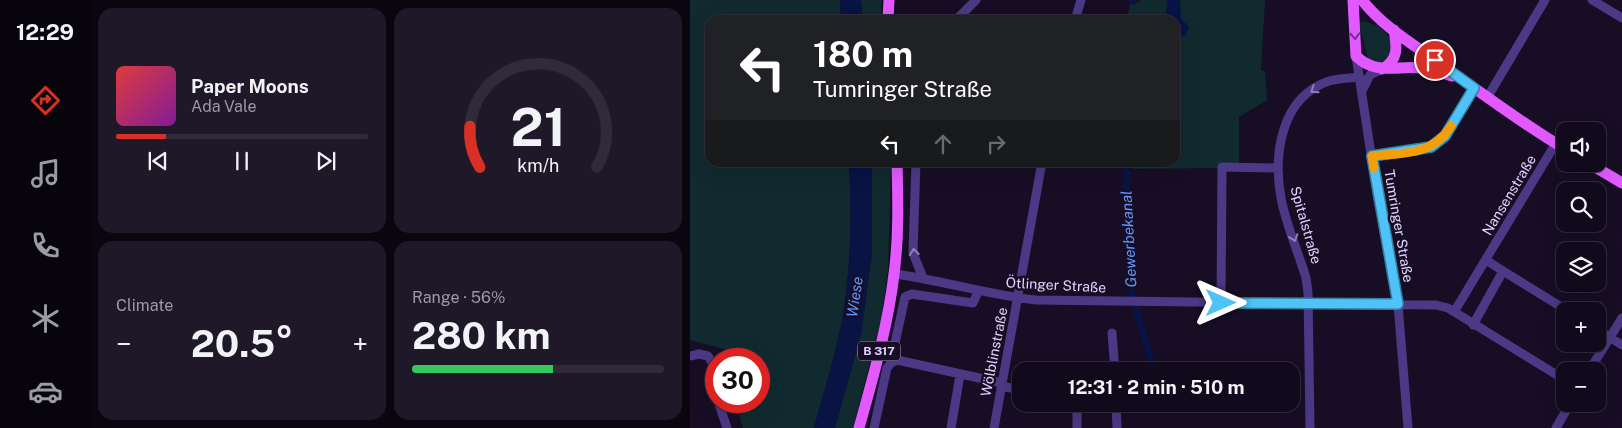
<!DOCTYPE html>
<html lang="en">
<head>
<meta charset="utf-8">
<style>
  body { margin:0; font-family:"Public Sans",sans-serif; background:#1e1829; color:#f1f3f6; height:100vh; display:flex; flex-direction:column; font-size:19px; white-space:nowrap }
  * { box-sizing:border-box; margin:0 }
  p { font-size:16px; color:#9c9aa3 }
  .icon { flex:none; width:28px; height:28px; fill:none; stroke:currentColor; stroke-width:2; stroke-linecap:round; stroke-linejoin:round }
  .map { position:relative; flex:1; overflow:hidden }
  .details { display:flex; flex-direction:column; gap:8px; padding:8px; background:#09060f; width:600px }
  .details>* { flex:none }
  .banner { position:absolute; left:15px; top:15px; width:475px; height:152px; border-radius:15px; box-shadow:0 5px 20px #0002,0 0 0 1px #302b3b; background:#202124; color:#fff; overflow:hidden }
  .controls { position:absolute; left:866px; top:122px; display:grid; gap:10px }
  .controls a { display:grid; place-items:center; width:50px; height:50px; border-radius:10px; background:#110a1c; box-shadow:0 5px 20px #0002,0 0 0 1px #302b3b; font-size:25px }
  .speed { position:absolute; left:15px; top:348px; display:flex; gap:10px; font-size:25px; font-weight:700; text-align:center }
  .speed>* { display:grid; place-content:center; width:65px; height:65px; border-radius:50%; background:#110a1c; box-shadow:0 5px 20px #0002,0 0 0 1px #302b3b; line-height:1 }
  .speed .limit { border:8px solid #d22; background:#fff; color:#111 }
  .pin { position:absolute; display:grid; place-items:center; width:42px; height:42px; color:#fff; margin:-21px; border:2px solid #fff; border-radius:50%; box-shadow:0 1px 5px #0007 }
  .me { position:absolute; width:55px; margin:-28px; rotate:90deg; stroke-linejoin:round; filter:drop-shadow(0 0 4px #0008) }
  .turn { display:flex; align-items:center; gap:18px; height:105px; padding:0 25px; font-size:22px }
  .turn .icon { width:65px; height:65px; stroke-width:2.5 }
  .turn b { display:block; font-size:35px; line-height:42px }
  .lanes { display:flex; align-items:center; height:48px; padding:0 25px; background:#0003; justify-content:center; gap:25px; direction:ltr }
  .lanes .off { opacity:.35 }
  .big { font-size:38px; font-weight:700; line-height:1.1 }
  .details .widget { flex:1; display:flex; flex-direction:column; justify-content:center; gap:8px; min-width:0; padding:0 18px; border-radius:15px; background:#1e1829 }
  .details .dial { align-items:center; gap:0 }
  .dial svg { height:130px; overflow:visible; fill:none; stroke:#302b3b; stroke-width:7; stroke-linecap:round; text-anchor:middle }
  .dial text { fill:#f1f3f6; stroke:none }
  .song { display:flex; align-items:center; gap:15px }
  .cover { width:60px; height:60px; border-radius:8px; background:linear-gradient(135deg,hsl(0 70% 55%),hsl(290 70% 35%)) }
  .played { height:5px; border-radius:2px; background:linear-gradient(90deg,#d93025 20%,#302b3b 20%) }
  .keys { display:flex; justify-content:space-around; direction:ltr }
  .heat { display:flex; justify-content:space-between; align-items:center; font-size:28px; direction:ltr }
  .charge { height:8px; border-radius:4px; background:linear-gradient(90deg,#34c759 56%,#302b3b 0) }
  .details .tiles { flex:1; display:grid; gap:8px; grid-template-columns:repeat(2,1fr) }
  .trip { position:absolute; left:322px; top:362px; width:288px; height:50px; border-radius:15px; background:#110a1c; box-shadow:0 5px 20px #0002,0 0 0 1px #302b3b; font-weight:700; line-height:50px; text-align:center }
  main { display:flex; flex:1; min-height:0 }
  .dock { display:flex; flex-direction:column; width:90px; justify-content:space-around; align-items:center; background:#07040b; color:#9c9aa3 }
  .dock .icon { width:35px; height:35px }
  .dock .on { color:#d93025 }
  .dock b { font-size:22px; color:#f1f3f6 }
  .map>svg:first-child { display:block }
  .green { fill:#112a2f }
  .water { fill:#091344 }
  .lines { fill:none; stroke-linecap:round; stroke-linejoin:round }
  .canal { stroke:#091344; stroke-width:7 }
  .minor { stroke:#4b3985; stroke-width:9 }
  .major { stroke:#e25aff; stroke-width:11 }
  .oneway { stroke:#723087 }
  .oneway2 { stroke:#8e7ebc }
  .route-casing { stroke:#337fa1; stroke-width:12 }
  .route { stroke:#4fc3f7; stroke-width:9 }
  .slow { stroke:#f59e0b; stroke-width:9 }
  .labels { text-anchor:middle; stroke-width:5; stroke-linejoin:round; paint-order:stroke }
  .shield { fill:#170e25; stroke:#a498be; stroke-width:1 }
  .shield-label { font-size:12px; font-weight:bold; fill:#e1d3ff }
  .street-label { font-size:14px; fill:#e1d3ff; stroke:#170e25 }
  .water-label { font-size:15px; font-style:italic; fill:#6196ff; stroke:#170e25 }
</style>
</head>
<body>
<main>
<nav class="dock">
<b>12:29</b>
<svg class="icon on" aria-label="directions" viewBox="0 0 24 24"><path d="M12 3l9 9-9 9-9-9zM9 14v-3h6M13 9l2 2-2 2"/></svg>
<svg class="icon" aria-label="music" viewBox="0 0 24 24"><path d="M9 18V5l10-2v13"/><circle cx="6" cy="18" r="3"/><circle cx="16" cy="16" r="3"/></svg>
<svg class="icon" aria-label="phone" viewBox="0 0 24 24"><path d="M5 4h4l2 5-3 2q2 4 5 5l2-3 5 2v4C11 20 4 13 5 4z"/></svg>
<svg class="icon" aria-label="climate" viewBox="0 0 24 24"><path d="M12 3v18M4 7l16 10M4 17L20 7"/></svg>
<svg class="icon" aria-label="car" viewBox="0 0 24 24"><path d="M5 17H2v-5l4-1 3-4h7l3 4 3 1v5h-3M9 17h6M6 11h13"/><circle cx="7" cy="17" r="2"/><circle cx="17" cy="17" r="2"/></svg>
</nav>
<section class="details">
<div class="tiles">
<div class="widget">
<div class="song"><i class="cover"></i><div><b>Paper Moons</b><p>Ada Vale</p></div></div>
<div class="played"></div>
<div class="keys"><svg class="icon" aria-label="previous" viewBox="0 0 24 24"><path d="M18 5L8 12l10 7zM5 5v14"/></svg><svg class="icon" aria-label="pause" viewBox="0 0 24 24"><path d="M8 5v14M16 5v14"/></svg><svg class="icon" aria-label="next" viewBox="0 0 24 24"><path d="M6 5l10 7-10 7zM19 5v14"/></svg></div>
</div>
<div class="widget dial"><svg viewBox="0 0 100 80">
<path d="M14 69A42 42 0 1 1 86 69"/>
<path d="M14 69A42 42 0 0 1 8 44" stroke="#d93025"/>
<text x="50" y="56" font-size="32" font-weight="700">21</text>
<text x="50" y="72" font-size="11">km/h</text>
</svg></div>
<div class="widget"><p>Climate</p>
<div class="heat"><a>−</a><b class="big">20.5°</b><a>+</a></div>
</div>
<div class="widget"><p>Range · 56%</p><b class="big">280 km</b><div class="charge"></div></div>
</div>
</section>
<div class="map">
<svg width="932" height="428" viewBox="0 0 932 428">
  <rect width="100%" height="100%" fill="#170e25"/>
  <!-- green -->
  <path class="green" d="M0,0H150L151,20H20V162L159,163C162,206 161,250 156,293C151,339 136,384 124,428H53L45,401H69V359H41V351L0,340Z
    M171,0H191V20H172Z
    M450,0H575L571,70L575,71L577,100L549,117V164L529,168L443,169V163L485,162V20H436L441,2L449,3Z
    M672,21C691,25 702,34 703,53L691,67L679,62L669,24Z
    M182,163H201L198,270L191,321L163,428H145L171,334L182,253Z"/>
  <!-- water -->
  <path class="water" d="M150,0H171L172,20H151Z
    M477,0H490L491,19L499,27L496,35L490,38V51L485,50V20H474L476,19Z
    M159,163H182V253L171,334L145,428H124C136,384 151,339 156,293C161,250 162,206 159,163Z"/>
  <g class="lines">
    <!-- canal -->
    <path class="canal" d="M443,1V0
      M436,162L439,284L464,371"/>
    <!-- minor -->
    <path class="minor" d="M902,0L932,18
      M266,20L286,0
      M385,20L391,0
      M666,56L688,200L708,304L718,428
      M673,89L680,75L690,70
      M797,98L855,0
      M682,156L741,147L755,136L784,88
      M226,162L223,253L233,278
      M813,271L878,311
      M204,274C252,280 297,295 346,300L746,305L758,308L875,380
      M531,303L532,167L588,168
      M764,312L866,143
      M783,325L813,271L796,260
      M908,330L932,345
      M422,333L425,371
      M0,356L9,354L18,356L26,369
      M207,360L312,383
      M899,371L932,318
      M311,386L331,390
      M28,401L37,428
      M387,404V428
      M426,404L427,428
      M184,428L197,368L201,363L207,360L203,352L215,297L222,294L283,303L288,292
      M261,428L270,375
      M304,428L352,162
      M620,428L618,292L616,278C608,251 596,225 591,198C583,154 591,97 639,81C649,78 660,78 670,77
      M866,428L880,404"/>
    <!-- major -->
    <path class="major" d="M663,0L666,56C686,76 708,65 732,68C743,69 753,73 762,76
      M672,0C694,28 726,46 755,67C794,95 833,124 875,149
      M198,20L199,0
      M692,69C709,60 707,47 704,30
      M900,164L932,183
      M169,428C183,377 198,326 204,274C209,237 208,200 207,162"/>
  </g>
  <!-- one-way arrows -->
  <defs><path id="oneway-chevron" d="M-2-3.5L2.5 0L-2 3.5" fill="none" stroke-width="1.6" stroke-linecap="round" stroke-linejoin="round" transform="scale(1.25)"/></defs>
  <use class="oneway" href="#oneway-chevron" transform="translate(665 36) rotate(87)"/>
  <g class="oneway2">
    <use href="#oneway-chevron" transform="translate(624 90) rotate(145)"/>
    <use href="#oneway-chevron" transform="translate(604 238) rotate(71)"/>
    <use href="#oneway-chevron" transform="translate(224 252) rotate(-96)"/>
  </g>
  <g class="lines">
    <defs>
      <path id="route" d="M531,303L708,304L682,156L741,147L755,136L784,88L745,60"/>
    </defs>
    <!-- route casing -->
    <use href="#route" class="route-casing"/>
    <!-- route -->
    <use href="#route" class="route"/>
    <!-- slow -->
    <path class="slow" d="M684,168L682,156C714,153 743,155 761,126"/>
  </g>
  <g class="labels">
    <!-- shield labels -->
    <rect class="shield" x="168" y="341.5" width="42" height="19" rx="4"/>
    <g class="shield-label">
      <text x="189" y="355">B 317</text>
    </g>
    <!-- street labels -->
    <g class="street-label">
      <text transform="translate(819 195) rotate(-59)" y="5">Nansenstraße</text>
      <text transform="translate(616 225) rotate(74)" y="5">Spitalstraße</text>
      <text transform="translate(709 226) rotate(80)" y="5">Tumringer Straße</text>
      <text transform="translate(366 285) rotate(3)" y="5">Ötlinger Straße</text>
      <text transform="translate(304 352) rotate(-79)" y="5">Wölblinstraße</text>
    </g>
    <!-- water labels -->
    <g class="water-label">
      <text transform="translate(439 239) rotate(-93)" y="5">Gewerbekanal</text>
      <text transform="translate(165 297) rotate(-82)" y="5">Wiese</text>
    </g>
  </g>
</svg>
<div class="controls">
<a><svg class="icon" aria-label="sound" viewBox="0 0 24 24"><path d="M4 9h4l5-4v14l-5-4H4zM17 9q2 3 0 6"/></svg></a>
<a><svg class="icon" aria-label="search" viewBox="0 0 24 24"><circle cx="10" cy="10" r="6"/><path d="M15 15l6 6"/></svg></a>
<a><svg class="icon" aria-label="layers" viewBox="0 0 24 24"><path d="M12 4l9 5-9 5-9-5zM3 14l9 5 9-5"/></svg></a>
<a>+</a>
<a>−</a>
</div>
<div class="speed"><div class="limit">30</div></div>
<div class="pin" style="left:745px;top:60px;background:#d93025"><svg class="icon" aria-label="arrive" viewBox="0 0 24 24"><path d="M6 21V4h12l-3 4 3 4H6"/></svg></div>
<svg class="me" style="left:531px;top:303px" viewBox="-20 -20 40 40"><path d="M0-17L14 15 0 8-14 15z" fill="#4fc3f7" stroke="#fff" stroke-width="4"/></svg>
<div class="trip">12:31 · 2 min · 510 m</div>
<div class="banner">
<div class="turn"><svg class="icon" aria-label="left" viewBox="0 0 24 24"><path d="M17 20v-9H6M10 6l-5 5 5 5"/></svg><div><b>180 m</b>Tumringer Straße</div></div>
<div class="lanes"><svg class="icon" aria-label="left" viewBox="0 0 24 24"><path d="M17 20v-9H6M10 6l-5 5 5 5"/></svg><svg class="icon off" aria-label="ahead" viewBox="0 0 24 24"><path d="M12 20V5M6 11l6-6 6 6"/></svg><svg class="icon off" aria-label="right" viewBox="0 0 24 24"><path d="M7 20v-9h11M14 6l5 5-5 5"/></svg></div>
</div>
</div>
</main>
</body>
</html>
